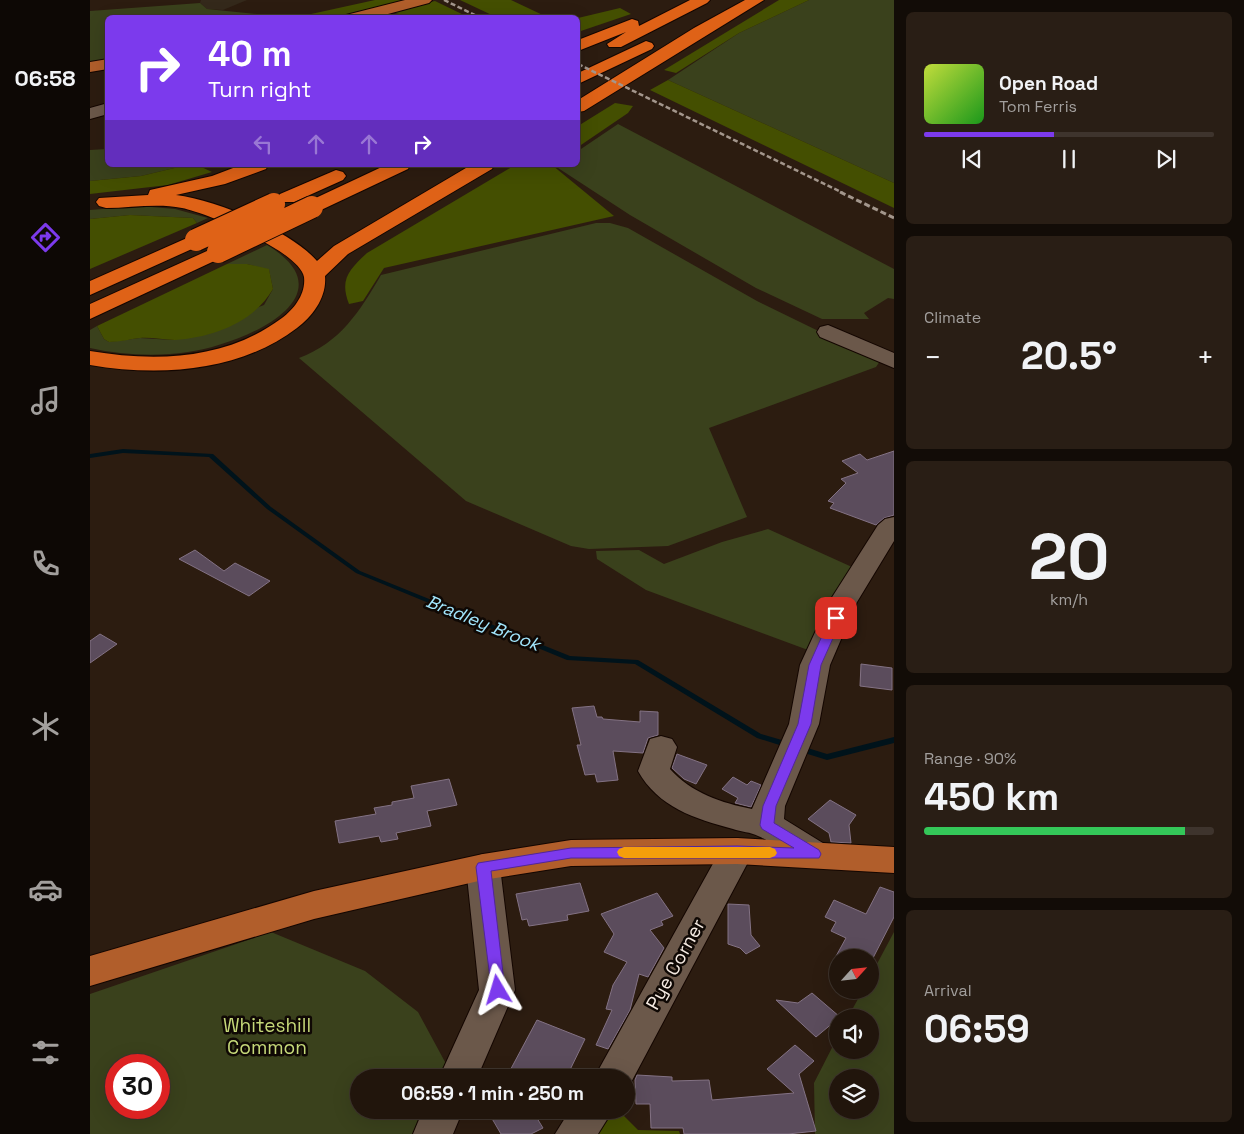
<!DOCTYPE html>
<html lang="en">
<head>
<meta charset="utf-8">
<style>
  body { margin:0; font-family:"Space Grotesk",sans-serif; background:#291e15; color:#f1f3f6; height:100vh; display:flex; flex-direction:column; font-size:19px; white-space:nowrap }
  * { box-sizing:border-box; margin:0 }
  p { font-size:16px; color:#a29f9d }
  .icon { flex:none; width:28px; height:28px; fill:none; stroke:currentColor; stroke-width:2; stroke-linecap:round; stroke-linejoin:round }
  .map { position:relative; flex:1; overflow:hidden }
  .side { display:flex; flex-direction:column; gap:12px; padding:12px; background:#120c07; width:350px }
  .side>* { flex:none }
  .top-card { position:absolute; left:15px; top:15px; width:475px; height:152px; border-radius:8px; box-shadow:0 5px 20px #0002,0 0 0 1px #3e342d; background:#7c3aed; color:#fff; overflow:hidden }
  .needle { width:32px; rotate:63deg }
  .controls { position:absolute; left:739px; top:949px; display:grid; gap:10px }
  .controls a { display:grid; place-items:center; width:50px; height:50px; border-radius:50%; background:#21150c; box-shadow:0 5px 20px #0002,0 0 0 1px #3e342d; font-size:25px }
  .speed { position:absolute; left:15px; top:1054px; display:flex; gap:10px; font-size:25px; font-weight:700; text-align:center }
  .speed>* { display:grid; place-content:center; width:65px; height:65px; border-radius:50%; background:#21150c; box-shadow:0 5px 20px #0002,0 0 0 1px #3e342d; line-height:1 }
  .speed .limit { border:8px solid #d22; background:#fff; color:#111 }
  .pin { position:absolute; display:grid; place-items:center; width:42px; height:42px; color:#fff; margin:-21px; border-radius:10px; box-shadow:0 2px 8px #0006 }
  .me { position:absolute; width:55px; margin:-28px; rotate:353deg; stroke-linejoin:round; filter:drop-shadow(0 0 4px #0008) }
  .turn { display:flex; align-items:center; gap:18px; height:105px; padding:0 20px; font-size:22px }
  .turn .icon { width:65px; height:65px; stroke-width:2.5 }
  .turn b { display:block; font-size:35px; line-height:42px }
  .lanes { display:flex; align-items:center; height:48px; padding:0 20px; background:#0003; justify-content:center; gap:25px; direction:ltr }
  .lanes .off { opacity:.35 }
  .big { font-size:38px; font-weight:600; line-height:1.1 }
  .side .card { flex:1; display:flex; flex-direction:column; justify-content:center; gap:8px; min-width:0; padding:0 18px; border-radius:8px; background:#291e15 }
  .side .dial { align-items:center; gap:0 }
  .dial b { font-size:65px; line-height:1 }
  .song { display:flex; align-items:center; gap:15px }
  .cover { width:60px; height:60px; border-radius:8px; background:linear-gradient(135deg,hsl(70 70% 55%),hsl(120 70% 35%)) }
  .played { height:5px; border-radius:2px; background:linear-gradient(90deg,#7c3aed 45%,#3e342d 45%) }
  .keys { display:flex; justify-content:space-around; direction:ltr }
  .heat { display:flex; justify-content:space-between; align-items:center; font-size:28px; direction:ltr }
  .charge { height:8px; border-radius:4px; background:linear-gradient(90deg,#34c759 90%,#3e342d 0) }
  .trip { position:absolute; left:260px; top:1069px; width:285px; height:50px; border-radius:25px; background:#21150c; box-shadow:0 5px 20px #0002,0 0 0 1px #3e342d; font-weight:600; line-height:50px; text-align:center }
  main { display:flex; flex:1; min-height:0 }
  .menu { display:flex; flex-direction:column; width:90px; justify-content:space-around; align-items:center; background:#0d0805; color:#a29f9d }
  .menu .icon { width:35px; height:35px }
  .menu .selected { color:#7c3aed }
  .menu b { font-size:22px; color:#f1f3f6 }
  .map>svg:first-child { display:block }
  .commercial { fill:#34291b }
  .green { fill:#3a411c; fill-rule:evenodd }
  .forest { fill:#444f01 }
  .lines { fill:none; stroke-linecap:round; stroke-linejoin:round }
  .stream { fill:#00131b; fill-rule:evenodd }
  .building { fill:#5b4c5c; stroke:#837284 }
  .minor-casing { stroke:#140600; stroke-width:2 }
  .major-casing { stroke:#140600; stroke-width:2 }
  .highway-casing { stroke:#140600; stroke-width:2 }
  .minor { fill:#6b584a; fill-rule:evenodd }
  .major { fill:#b15e2b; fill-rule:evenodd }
  .highway { fill:#df6217; fill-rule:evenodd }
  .rail-far1 { stroke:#a3968c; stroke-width:2.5; stroke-dasharray:5 2.5; stroke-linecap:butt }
  .rail { stroke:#a3968c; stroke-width:3; stroke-dasharray:6 3; stroke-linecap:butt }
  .highway-bridge-casing { stroke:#140600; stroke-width:24; stroke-linecap:butt }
  .highway-bridge { stroke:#df6217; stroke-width:22 }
  .route { fill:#7c3aed; stroke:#51269a }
  .slow { fill:#f59e0b }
  .labels { text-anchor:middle; stroke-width:5; stroke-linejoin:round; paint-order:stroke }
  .water-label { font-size:18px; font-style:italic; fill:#a2e6fd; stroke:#0f0804 }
  .near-street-label { font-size:19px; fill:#f5eae2; stroke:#0f0804 }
  .near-park-label { font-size:19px; fill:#c6d979; stroke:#0f0804 }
</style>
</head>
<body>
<main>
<nav class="menu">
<b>06:58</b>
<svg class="icon selected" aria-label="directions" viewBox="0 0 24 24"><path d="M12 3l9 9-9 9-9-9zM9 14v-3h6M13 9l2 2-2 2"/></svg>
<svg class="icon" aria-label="music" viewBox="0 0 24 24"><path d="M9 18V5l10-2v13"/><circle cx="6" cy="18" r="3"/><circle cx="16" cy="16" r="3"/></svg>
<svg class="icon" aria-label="phone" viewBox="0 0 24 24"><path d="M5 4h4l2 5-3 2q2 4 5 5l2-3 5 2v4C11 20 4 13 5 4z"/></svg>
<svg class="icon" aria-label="climate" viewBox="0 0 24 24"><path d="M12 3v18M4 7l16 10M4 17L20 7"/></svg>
<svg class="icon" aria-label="car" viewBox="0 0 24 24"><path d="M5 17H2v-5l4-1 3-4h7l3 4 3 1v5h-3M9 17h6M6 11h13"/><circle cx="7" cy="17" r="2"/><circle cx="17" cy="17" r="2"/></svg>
<svg class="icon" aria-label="filters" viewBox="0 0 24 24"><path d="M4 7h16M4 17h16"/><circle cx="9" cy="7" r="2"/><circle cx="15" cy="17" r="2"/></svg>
</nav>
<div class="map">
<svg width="804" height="1134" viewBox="0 0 804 1134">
  <rect width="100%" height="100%" fill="#2c1c10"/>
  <!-- commercial -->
  <path class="commercial" d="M111,0H157L133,10L117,9L110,3Z"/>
  <!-- green -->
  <path class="green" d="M719,0H804V183L578,80L649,33Z
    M110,3L117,9L197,17L18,18L17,59L0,63V11Z
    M528,124L804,269V299L798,298L774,313L779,319H732L666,288L540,215L465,166L488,165V151Z
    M17,149L18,165H97L51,176L0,181V150Z
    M50,206L85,209L118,218L107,223L103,218L40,215L0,219V210Z
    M506,223H520L538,228L667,301L790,361L786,367L619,428L657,517L578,546L499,549L481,546L376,501L209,358C250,343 270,311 291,275Z
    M177,245C265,298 147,346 98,352C65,357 32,355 0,348V330L7,326L14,339L19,342L50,338L83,340L174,305L183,289L179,270L157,264H137Z
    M678,529L762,567L718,650L556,590L507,559L506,551L549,550L574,564L632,542Z
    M181,932L275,971L328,1012L361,1073L359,1077L269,1078V1110H343L332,1134H0V994ZM26,1065H69V1108H26Z
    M804,932V1134H725L724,1083L747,1038L748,1050H780V1018L758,1017L773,990H780V977ZM748,1078H780V1110H748Z"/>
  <!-- forest -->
  <path class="forest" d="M285,0H319L246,17L212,16Z
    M370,0H421L457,17H406Z
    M689,0H719L649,33L586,73L574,70Z
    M345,1L378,17H323L300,12Z
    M530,8L541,14L488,32V18Z
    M578,80L804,183V208L560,90Z
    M525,103L543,106L538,113L488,147V126Z
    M97,165H107L122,172L78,185L0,194V181L51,176Z
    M425,165H462L524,216L294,268L273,301L259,304C249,279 260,269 277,253Z
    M40,215L103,218L107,223L0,269V219Z
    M137,264H157L179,269L183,289C163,323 123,337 85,340C73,340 61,337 50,338C40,339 30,342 19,342L14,339L7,326Z
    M503,1110H528L548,1130L589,1131L590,1134H485Z"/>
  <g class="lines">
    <!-- stream -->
    <path class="stream" d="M33,449L123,454L181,507L270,571L480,656L548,660L671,734L702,743L703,745L702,747L699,748L667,738L545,664L477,660L266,573L177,509L119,457L33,453L0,458V454Z
      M804,737V743L737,760L708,751L707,749L708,747L711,746L737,754Z"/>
  </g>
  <!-- building -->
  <path class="building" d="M804,451V515L794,518L786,525L740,508L744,503L738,501L756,483L751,479L768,473L752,461L770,454L777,460Z
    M105,550L134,571L145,563L180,581L159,596L89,559Z
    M10,634L27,644L0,663V641Z
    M771,664L802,668V690L770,686Z
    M504,706L507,717H512L513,719L550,722V711L568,712V735L558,738L553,753L523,751L528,780L507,782L505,774L495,775L487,745H491L482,708Z
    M587,754L617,765L606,784L594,779L582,768Z
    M643,777L657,785L661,781L671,785L661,807L645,803L648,798L632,789Z
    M359,779L367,805L337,811L341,826L306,833L308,839L291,842L289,836L249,843L245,821L286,814L284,808L302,805V802L324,798L321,786Z
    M740,800L766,815L759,825L761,843L741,842L739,833L718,819Z
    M490,883L499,911L477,915L478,920L439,926L437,919L432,920L426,894Z
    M790,887L804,892V917L783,958H745L756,938L741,931L746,922L735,917L744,900L776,914Z
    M567,893L583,916L571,921L573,925L560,930L574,948L558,977L549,974L540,1010L518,1049L506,1045L522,1010L516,1009L523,985L537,962L514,952L524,934L511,914Z
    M638,904L659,905L661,935L670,946L656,954L650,948L638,944Z
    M722,993L750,1017L726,1037L686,1000L708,1003Z
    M447,1020L495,1039L476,1078L458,1072L455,1078L438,1071L435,1078H416Z
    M705,1045L724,1061L709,1074L726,1131L698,1134H594L593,1128H561L560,1104H546L545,1080L547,1075L582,1077V1081L619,1080L622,1100L704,1093L677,1069Z
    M397,1110H442L453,1128L441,1134H411Z"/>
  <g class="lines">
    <defs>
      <path id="minor" d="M18,103V114L0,119V108Z
        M738,325L804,353V368L730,337L727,332L730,327Z
        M804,517V541L767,602L740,665L729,724L695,806L694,819L736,845L741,854L736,863C708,872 692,846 668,836C661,832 651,832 643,829C605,819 568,807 548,771L560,739L571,736L582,739L587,747L580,769C601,793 632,803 662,809L699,724L710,665L739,602L788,525L795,519Z
        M647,838L659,842L664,851L537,1090L536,1078H504L635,842Z
        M393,854L405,858L410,867L425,990L387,1078H349L389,990L376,867L381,858Z
        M333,1110H373L363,1134H323Z
        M480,1110H523L508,1134H465Z"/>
      <path id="major" d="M315,0H342L339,3L283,18H254L256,15Z
        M18,59V69L0,72V62Z
        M647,838L804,847V873L647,864L481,866L393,880L224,919L0,986V956L224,891L393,854L481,840Z"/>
      <path id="highway" d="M600,0H620L617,3L531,47H519L517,44L536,32L488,51V40L542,19L548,21L549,26Z
        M655,0H674L494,111L488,112V100L604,28Z
        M556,41L562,43L564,46L562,49L488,84V73Z
        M151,165H178L176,169L135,184L86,195C126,200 200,230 227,261L244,246L381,165H404L402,169L258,254L235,276C237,297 223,316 207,328C149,372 70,377 0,365V351C66,362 136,360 192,318C204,309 216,294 214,277C209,251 117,213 92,208C67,203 41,208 16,208L9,206L6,202L9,198L58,195L60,190L122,176Z
        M296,165H320L318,169L229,211H215L212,207L215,203Z
        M246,170L253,172L256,176L253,180L204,202H190L187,198L190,194Z
        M106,234L113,236L116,240L113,244L0,295V281Z
        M128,246L135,248L138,252L135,256L0,319V304Z"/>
    </defs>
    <!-- minor casing -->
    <use href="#minor" class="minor-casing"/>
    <!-- major casing -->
    <use href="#major" class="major-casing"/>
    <!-- highway casing -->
    <use href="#highway" class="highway-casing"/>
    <!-- minor -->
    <use href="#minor" class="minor"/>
    <!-- major -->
    <use href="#major" class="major"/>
    <!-- highway -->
    <use href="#highway" class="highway"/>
    <!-- rail-far1 -->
    <path class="rail-far1" d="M354,0L391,18
      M488,64L753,193"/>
    <!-- rail -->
    <path class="rail" d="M750,192L804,218"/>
    <defs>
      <path id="highway-bridge" d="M106,240L184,204
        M128,252L222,207"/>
    </defs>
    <!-- highway-bridge casing -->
    <use href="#highway-bridge" class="highway-bridge-casing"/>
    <!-- highway-bridge -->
    <use href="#highway-bridge" class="highway-bridge"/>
  </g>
  <!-- route -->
  <path class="route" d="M746,614L752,618L731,665L721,724L686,806L684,823L729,850L731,854L729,858H481L401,871L415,990L413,994L408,996L402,994L386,867L388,863L481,848L647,846L704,848L672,829L670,825L673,806L708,724L719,665L740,618Z"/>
  <!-- slow -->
  <path class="slow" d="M534,847H680L685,849L687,853L685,856L680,858H534L529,856L527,852L529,849Z"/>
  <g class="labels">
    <!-- water labels -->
    <g class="water-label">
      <text transform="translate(393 623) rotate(22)" y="6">Bradley Brook</text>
    </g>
    <!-- near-street labels -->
    <g class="near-street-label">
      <text transform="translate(585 964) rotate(-61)" y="7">Pye Corner</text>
    </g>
    <!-- near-park labels -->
    <g class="near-park-label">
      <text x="177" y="1032">Whiteshill<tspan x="177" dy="22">Common</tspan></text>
    </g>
  </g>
</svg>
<div class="controls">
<a><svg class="needle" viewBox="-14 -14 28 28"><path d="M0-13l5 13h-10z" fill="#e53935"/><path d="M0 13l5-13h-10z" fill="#a29f9d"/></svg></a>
<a><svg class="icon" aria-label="sound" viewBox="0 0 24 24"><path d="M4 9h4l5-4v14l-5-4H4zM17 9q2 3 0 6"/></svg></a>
<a><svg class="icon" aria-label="layers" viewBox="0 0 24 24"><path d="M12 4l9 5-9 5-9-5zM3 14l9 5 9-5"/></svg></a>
</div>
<div class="speed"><div class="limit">30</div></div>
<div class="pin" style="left:746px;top:618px;background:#d93025"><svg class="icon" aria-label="arrive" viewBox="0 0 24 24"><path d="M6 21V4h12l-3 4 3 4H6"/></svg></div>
<svg class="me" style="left:408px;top:990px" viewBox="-20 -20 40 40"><path d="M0-17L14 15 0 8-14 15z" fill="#7c3aed" stroke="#fff" stroke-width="4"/></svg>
<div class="trip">06:59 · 1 min · 250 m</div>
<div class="top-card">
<div class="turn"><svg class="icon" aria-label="right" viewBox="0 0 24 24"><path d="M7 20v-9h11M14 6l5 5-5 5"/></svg><div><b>40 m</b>Turn right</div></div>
<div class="lanes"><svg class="icon off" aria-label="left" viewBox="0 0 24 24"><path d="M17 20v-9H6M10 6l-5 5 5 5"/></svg><svg class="icon off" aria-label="ahead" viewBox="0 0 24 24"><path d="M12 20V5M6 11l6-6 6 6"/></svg><svg class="icon off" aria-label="ahead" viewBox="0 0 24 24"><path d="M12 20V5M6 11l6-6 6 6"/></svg><svg class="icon" aria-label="right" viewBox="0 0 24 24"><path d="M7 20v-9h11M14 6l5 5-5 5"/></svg></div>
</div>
</div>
<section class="side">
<div class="card">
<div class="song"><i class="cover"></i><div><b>Open Road</b><p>Tom Ferris</p></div></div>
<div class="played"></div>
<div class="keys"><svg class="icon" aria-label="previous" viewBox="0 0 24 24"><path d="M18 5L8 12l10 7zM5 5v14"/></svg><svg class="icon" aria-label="pause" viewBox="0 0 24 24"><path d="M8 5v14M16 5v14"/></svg><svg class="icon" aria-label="next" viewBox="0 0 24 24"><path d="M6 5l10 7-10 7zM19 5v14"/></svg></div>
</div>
<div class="card"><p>Climate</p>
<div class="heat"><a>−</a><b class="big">20.5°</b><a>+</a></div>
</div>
<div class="card dial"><b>20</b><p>km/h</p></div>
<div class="card"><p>Range · 90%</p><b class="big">450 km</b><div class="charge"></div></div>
<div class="card"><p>Arrival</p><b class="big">06:59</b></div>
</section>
</main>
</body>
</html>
